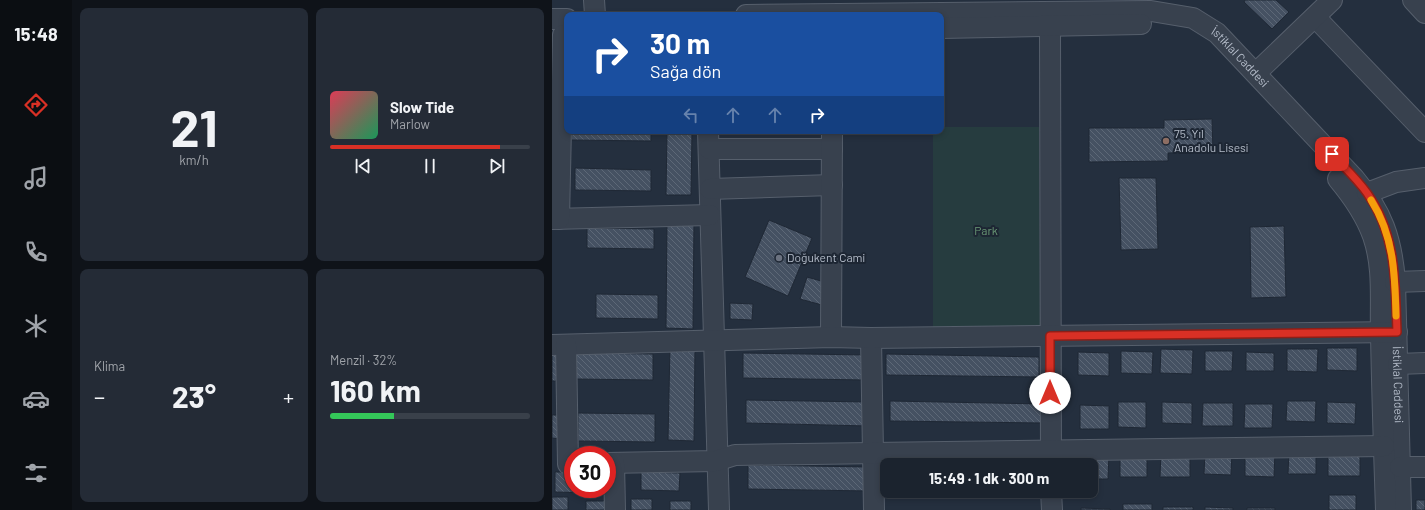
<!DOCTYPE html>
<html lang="tr">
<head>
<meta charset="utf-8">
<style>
  body { margin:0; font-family:Barlow,sans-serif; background:#242b36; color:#f1f3f6; height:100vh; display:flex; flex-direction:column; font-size:15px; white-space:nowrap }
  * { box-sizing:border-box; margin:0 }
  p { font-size:13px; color:#a0a4aa }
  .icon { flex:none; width:22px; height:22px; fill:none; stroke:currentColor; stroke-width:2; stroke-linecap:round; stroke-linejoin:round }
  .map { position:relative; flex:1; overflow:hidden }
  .side { display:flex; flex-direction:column; gap:8px; padding:8px; background:#0f1319; width:480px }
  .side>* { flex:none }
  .hud { position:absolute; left:12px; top:12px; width:380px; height:122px; border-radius:8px; box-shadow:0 2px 6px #0003,0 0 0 1px #39404a; background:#1a4fa0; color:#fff; overflow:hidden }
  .speed { position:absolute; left:12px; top:446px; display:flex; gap:8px; font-size:20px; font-weight:700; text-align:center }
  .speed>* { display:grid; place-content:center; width:52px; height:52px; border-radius:50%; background:#1b232e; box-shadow:0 2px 6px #0003,0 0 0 1px #39404a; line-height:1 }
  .speed .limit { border:6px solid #d22; background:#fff; color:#111 }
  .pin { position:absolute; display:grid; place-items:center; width:34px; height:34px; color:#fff; margin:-17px; border-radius:8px; box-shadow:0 2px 6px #0006 }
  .me { position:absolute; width:44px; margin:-22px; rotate:0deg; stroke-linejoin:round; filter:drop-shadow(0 0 3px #0008) }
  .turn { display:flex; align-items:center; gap:14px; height:84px; padding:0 20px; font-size:18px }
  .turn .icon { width:52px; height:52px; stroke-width:2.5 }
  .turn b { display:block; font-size:28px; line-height:34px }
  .lanes { display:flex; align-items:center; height:38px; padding:0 20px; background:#0003; justify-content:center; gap:20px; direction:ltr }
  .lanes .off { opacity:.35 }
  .big { font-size:30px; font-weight:700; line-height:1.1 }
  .side .card { flex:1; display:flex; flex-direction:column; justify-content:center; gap:6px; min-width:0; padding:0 14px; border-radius:8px; background:#242b36 }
  .side .dial { align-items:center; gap:0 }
  .dial b { font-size:52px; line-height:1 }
  .song { display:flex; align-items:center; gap:12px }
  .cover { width:48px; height:48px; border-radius:6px; background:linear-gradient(135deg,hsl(350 70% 55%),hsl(150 70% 35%)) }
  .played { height:4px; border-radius:2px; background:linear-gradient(90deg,#d93025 85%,#39404a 85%) }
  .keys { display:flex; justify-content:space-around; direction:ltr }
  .heat { display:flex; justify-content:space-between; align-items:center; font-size:22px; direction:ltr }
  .charge { height:6px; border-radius:3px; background:linear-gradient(90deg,#34c759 32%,#39404a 0) }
  .side .tiles { flex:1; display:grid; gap:8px; grid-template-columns:repeat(2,1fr) }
  .trip { position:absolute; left:328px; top:458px; width:218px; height:40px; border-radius:8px; background:#1b232e; box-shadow:0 2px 6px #0003,0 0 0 1px #39404a; font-weight:700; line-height:40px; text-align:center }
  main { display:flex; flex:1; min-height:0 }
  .dock { display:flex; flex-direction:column; width:72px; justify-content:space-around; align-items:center; background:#0b0e12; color:#a0a4aa }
  .dock .icon { width:28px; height:28px }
  .dock .selected { color:#d93025 }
  .dock b { font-size:18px; color:#f1f3f6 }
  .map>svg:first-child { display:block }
  .green { fill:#263c3f }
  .building { fill:url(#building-back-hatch); stroke:#1f2835 }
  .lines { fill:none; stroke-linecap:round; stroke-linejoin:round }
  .minor-casing { stroke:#565f6c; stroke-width:22 }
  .minor { stroke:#38414e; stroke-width:20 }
  .route-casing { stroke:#8d1f18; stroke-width:10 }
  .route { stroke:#d93025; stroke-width:7 }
  .slow { stroke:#f59e0b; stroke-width:7 }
  .education-dot { fill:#8d6e63; stroke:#1d2633; stroke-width:1.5 }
  .worship-dot { fill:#6b7280; stroke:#1d2633; stroke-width:1.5 }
  .labels { text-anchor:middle; stroke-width:4; stroke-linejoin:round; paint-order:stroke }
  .street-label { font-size:12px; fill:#b4bcc9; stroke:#1d2633 }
  .poi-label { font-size:12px; fill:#b4bcc9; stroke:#1d2633; text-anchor:start }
  .park-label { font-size:12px; fill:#6b9a76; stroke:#1d2633 }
</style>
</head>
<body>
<main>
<nav class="dock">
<b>15:48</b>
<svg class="icon selected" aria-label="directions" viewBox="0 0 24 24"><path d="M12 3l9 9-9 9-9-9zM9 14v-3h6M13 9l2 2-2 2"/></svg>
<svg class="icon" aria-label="music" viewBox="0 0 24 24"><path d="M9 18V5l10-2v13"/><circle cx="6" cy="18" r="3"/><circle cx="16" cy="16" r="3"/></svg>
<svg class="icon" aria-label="phone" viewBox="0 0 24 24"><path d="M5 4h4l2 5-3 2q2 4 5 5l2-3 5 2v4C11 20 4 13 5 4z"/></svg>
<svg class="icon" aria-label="climate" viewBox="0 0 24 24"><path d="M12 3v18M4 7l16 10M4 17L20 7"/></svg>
<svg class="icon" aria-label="car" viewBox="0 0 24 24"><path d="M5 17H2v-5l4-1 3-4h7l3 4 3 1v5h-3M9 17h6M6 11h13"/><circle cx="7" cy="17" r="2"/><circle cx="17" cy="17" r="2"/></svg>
<svg class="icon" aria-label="filters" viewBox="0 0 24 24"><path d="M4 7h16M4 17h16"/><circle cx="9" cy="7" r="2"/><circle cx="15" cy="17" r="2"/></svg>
</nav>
<section class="side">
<div class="tiles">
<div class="card dial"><b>21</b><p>km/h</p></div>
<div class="card">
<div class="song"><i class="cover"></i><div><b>Slow Tide</b><p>Marlow</p></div></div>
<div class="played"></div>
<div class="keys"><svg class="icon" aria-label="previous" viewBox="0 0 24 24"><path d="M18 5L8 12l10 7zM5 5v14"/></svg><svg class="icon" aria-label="pause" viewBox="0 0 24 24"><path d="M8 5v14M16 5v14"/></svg><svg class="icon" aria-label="next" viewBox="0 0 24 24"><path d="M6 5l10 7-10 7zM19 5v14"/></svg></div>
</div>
<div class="card"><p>Klima</p>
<div class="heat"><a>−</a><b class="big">23°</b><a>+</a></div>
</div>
<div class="card"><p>Menzil · 32%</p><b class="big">160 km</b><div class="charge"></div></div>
</div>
</section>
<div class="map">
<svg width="873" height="510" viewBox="0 0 873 510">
  <defs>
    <pattern id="building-back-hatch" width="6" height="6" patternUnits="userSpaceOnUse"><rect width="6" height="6" fill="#455162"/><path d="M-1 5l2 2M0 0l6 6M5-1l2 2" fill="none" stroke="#5d6877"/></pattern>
  </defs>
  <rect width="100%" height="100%" fill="#242f3e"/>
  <!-- green -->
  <path class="green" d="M389,127H487L488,332H381V131H389Z"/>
  <!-- building -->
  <path class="building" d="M693,0H724L737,12L720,29L692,2Z
    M660,119L661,152L616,153V161L537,162V128H612V120Z
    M20,131H99V141L19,140Z
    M115,131H140L139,195H114Z
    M23,168L99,170V191L23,190Z
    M567,178H604L606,249L569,250Z
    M115,219L142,220L141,329L114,328Z
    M217,220L260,238L236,296L193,277Z
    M732,226L734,297L699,298L698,227Z
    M35,228L102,229V249L35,248Z
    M255,277L276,283L270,305L248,299Z
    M44,294L106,295V319L44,318Z
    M178,303L201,304L200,320L178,319Z
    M118,345L143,346L142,441L116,440Z
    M775,348H805V371L775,370Z
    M609,349L641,350L640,374L608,373Z
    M735,349H766L765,372L735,371Z
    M569,351L601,352L600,374L569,373Z
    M653,351H681L680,371H653Z
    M526,352L557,353V376L526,375Z
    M694,352L722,353V371H694Z
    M23,353L101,354V380L23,379Z
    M191,353L314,355L313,380L191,378Z
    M334,354L487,357V377L334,375Z
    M0,355H8V381H0Z
    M194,400L316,402V426L194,423Z
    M338,401L491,404V423L338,421Z
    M735,401H764L763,422L734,421Z
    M566,402H594V428L566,427Z
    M610,402L640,403V424L610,423Z
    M775,402L804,403L803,424L775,423Z
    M651,403H681V426H650Z
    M693,404H721L720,428H692Z
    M528,405L557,406V429H528Z
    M26,413L103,414V442L26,441Z
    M0,415H8V439L0,438Z
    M737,450H764V474H736Z
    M609,451L638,452V477H608Z
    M693,451H723L722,477L693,476Z
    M568,452L595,453V477H568Z
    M653,452H680L679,475L652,474Z
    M528,453H557L556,479H539V465H528Z
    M776,453L808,454V476H776Z
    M196,465L317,467V491L196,489Z
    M3,472H21V489H41V493L3,492Z
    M89,472L128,473L127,491L89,490Z
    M777,495H804V510H777Z
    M0,497H16V510H0Z
    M79,499H100V510H79Z
    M864,500H873V510H864Z
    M34,501H55V510H34Z
    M118,501H139V510H118Z
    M571,504H600V510H571Z
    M611,507H641V510H611Z
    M653,507L681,508V510H653Z
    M529,508L558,509V510H529Z
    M695,508H723V510H695Z"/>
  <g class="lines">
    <defs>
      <g id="minor">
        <path d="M42,0L43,15"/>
        <path d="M861,0L873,13"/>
        <path id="s1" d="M194,15L599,11L641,18L665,33L802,178C830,211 840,239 843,282L849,510"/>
        <path d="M763,17L873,132"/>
        <path d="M0,19H15"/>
        <path d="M498,27L499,465"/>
        <path d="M389,28L589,24"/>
        <path d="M704,73L780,0"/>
        <path d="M156,131L167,510"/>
        <path d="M157,149H280"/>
        <path d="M786,179C801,197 813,214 821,236C832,268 828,300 829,333C830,392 832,451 834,510"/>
        <path d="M158,189L280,185"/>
        <path d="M815,193L844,182L873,178"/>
        <path d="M0,219L158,215"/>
        <path d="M7,219L11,35"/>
        <path d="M843,282L873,281"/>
        <path d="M279,337L280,131"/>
        <path d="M319,338L322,510"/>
        <path d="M0,345L279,337L319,338L845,332"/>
        <path d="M14,345L16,464"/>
        <path d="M846,364L873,363"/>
        <path d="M55,463L164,461L183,455L832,446"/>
        <path d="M62,463L63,510"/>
        <path d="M848,467H873"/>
        <path d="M499,491L500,510"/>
      </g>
    </defs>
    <!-- minor casing -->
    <use href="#minor" class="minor-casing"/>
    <!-- minor -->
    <use href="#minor" class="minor"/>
  </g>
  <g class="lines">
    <defs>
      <path id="route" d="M498,393V336L845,332C843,283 845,235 815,193C805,179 792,167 780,154"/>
    </defs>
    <!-- route casing -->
    <use href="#route" class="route-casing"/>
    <!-- route -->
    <use href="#route" class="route"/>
    <!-- slow -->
    <path class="slow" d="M819,200C842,236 843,275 844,316"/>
  </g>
  <!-- markers -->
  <circle class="education-dot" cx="614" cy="141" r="4"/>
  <circle class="worship-dot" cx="227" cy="258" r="4"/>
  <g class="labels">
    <!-- street labels -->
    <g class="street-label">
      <text dy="4" stroke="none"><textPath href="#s1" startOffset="509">İstiklal Caddesi</textPath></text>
      <text dy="4" stroke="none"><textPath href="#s1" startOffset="892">İstiklal Caddesi</textPath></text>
    </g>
    <!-- poi labels -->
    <g class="poi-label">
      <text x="622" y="138">75. Yıl<tspan x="622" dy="14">Anadolu Lisesi</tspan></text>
      <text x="235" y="262">Doğukent Cami</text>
    </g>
    <!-- park labels -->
    <g class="park-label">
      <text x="434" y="235">Park</text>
    </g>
  </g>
</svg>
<div class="speed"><div class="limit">30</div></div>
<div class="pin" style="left:780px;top:154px;background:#d93025"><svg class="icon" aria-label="arrive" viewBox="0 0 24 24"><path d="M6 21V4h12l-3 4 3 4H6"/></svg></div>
<svg class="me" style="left:498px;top:393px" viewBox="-20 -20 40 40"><circle r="19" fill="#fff"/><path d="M0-13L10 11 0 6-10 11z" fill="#d93025"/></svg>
<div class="trip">15:49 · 1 dk · 300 m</div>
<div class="hud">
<div class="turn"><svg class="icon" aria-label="right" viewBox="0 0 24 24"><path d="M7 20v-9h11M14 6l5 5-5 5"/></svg><div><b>30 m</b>Sağa dön</div></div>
<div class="lanes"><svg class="icon off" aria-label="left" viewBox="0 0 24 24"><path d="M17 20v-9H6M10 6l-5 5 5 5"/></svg><svg class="icon off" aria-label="ahead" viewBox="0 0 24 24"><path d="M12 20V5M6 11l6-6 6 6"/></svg><svg class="icon off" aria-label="ahead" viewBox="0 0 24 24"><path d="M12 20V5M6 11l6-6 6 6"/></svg><svg class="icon" aria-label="right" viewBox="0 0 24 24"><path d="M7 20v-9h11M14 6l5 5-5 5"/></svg></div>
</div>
</div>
</main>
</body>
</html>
